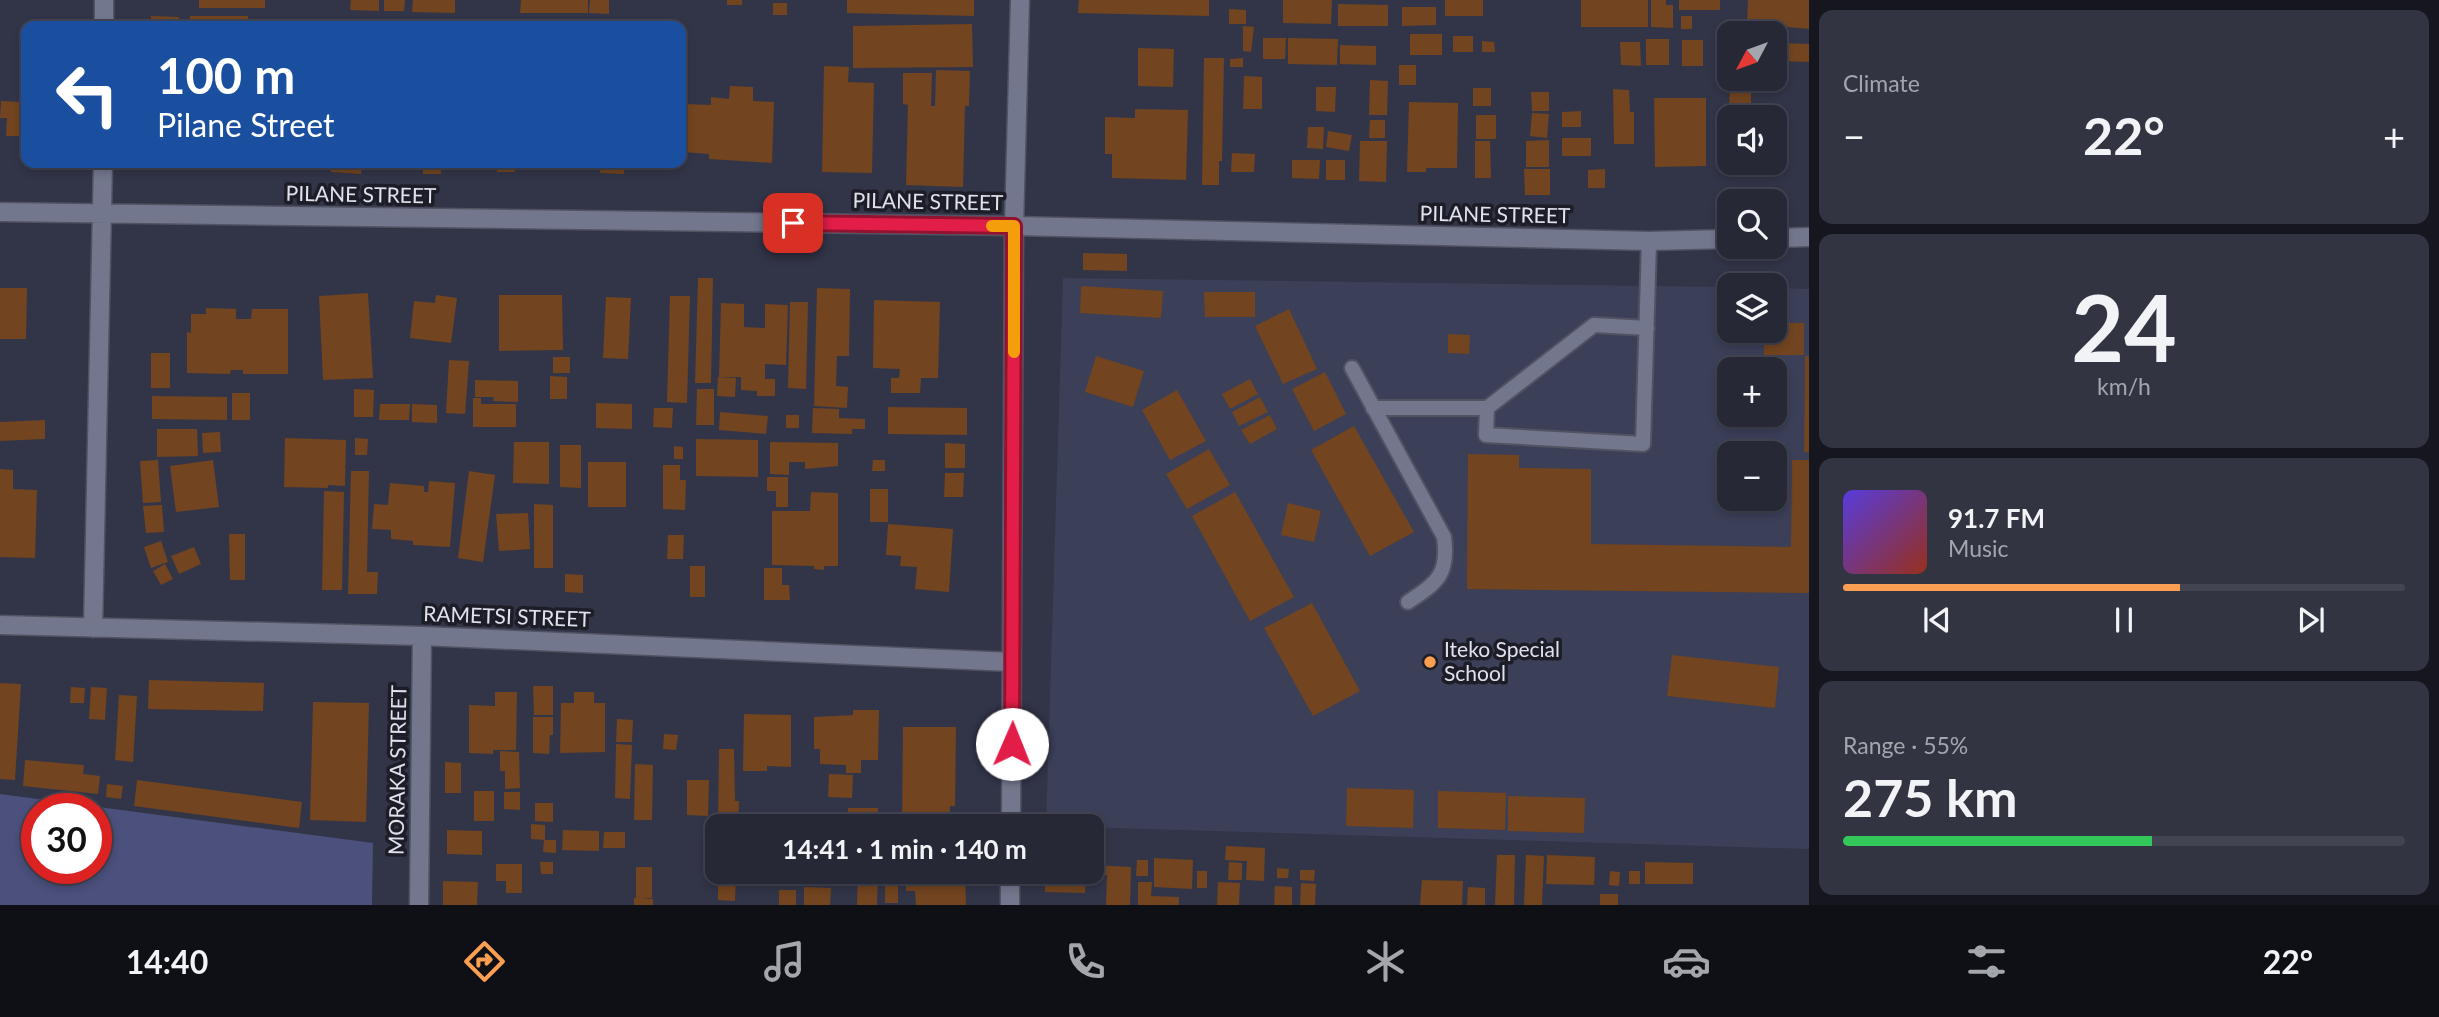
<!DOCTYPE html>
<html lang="en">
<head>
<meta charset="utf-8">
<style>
  body { margin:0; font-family:Lato,sans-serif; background:#323442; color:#f1f3f6; height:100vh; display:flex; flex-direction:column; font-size:26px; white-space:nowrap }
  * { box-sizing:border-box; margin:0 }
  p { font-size:23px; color:#a4a6ad }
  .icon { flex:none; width:38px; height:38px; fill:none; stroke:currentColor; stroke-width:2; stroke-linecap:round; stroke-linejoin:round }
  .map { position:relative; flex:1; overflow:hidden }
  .side { display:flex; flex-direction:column; gap:10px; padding:10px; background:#15161e; width:630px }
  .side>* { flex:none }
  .banner { position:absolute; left:21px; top:21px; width:665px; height:147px; border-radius:14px; box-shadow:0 4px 10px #0003,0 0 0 2px #424451; background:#1a4fa0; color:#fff; overflow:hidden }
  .needle { width:46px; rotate:229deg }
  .fabs { position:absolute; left:1717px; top:21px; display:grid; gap:14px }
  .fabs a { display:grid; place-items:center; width:70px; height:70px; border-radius:14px; background:#262836; box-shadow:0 4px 10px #0003,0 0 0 2px #424451; font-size:35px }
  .speed { position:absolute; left:21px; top:793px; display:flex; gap:14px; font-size:35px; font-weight:700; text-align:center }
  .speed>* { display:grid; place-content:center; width:91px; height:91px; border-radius:50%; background:#262836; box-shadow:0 4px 10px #0003,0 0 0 2px #424451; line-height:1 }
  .speed .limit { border:10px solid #d22; background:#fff; color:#111 }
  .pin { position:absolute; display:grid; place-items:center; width:60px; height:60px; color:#fff; margin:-30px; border-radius:14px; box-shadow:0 4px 10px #0006 }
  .me { position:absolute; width:77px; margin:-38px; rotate:1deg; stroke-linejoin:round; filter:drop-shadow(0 0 5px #0008) }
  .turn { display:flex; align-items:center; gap:24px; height:147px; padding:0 21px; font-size:32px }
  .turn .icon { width:91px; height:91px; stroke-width:2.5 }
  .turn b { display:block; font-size:49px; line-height:60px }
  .big { font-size:52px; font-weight:700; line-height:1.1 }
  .side .tile { flex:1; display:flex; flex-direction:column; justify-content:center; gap:10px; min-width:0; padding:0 24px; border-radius:14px; background:#323442 }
  .side .dial { align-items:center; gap:0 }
  .dial b { font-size:91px; line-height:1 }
  .song { display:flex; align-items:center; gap:21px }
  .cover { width:84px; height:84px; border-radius:10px; background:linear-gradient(135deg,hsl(250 70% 55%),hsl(10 70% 35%)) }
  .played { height:7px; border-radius:4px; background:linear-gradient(90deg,#fb9e52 60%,#424451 60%) }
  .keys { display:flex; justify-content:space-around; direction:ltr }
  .heat { display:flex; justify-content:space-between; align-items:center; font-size:38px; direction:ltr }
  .charge { height:10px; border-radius:5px; background:linear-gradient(90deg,#34c759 55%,#424451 0) }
  .trip { position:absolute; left:705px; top:814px; width:399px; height:70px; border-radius:14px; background:#262836; box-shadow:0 4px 10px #0003,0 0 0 2px #424451; font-weight:700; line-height:70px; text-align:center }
  .tabs { display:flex; height:112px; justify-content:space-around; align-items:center; background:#0f1016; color:#a4a6ad }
  .tabs .icon { width:49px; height:49px }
  .tabs .current { color:#fb9e52 }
  .tabs b { font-size:32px; color:#f1f3f6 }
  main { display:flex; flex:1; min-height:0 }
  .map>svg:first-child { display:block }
  .built { fill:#3b3f58; fill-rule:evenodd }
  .grass { fill:#4b507c; fill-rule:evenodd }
  .building { fill:#72441f }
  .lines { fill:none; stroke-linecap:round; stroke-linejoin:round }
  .service-casing { stroke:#515363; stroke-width:18 }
  .minor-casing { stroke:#515363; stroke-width:21 }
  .service { stroke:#73778d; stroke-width:14 }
  .minor { stroke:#73778d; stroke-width:18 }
  .route-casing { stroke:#92132f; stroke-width:18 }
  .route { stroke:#e11d48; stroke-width:12 }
  .slow { stroke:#f59e0b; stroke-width:12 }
  .poi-dot { fill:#fb9e52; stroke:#1c1d26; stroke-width:2.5 }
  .labels { text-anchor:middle; stroke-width:7; stroke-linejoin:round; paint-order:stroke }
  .street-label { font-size:21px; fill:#dfe1ed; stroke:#1c1d26 }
  .poi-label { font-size:21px; fill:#dfe1ed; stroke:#1c1d26; text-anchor:start }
</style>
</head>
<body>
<main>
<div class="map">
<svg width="1809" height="905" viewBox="0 0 1809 905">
  <rect width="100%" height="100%" fill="#323548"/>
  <!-- built -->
  <path class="built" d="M1063,278L1729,287V331H1774L1775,288L1809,289V849L1046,826ZM1729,369H1774V415H1729ZM1729,453H1774V499H1729Z"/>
  <!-- grass -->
  <path class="grass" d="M0,794L373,843L372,905H0ZM96,808V868H37V808Z"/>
  <!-- building -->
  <path class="building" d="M199,0H265V8H199Z
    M351,0H379V11L350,10Z
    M384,0H405L404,11H384Z
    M413,0H455V13L412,12Z
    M521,0H588V13H520Z
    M590,0H609V14L589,13Z
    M727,0H742V5H727Z
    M847,0H974V16L847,13Z
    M1079,0H1209V16L1078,13Z
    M1283,0H1332L1331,24L1283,23Z
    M1445,0H1483V16H1445Z
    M1581,0H1648V27H1581Z
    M1651,0H1666V5H1673V28L1651,27Z
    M1679,0H1720V10H1679Z
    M1748,0H1809V29L1747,23Z
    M773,3H787V15H773Z
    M1338,4L1388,5V26H1338Z
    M1402,7H1436V25L1402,26Z
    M1229,9L1246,10V24H1229Z
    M151,16L179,17V26H151Z
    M190,16H248V26H190Z
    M1681,16H1692V29H1681Z
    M276,21H303L302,26H276Z
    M562,21L586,22V26H562Z
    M597,22H618V26H597Z
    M314,23L366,24V26H314Z
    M972,24L973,67L853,68V26Z
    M1243,26L1254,27L1251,52L1243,51Z
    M1410,34H1442V55H1410Z
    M1453,36H1473V52H1453Z
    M1263,38H1286L1285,59H1263Z
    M1288,38L1338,39L1337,65L1288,64Z
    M1646,39H1669V65H1646Z
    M1682,40H1703V66H1682Z
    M1482,41L1494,42L1495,52H1482Z
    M1620,42H1640L1641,66L1621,65Z
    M1774,43L1809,44V62L1774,61Z
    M1340,45L1376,46V65L1340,64Z
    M1138,48L1174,49L1173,87L1138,86Z
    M1204,58H1224L1222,161H1219V185H1202Z
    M1243,58V67H1230V59Z
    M1399,65H1416V85H1399Z
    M824,66L849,67L848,82L874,83L872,173L822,172Z
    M936,70L970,71L969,106H965L963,187L906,185L908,105L903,104V73H932L931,106H935Z
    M1244,76L1262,77V109H1243Z
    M1730,79H1751V117H1729Z
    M1370,80L1388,81L1387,115H1369Z
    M21,86H26V147H20V136H6L7,118H0L1,101L21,102Z
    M730,86L753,87V101L774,102L772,163L709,159V154L683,152L685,104L711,105V97L729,99Z
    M1316,87H1336L1335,112L1316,111Z
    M1473,88H1491V106H1473Z
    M1613,89L1629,90L1630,112H1634V144H1614Z
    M1531,92H1549V111H1532Z
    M1654,98H1706V166L1655,167Z
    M1409,102L1458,103L1457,168H1426V172H1407Z
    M1135,109L1188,110L1186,180L1112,178V154H1105V117L1135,118Z
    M1581,111V127H1562V112Z
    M1532,113L1549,114L1547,138L1530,136Z
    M1476,115H1496V139H1476Z
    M1370,120H1385V138H1369Z
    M1308,127H1324L1323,149L1307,148Z
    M1328,131L1352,135L1349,151L1326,147Z
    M1562,138H1591V156H1562Z
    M1549,140V167H1526V141Z
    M1360,141H1387L1386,182L1359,181Z
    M1475,141H1490L1491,178H1475Z
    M1232,153L1255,154L1254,172H1231Z
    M1292,160H1320L1319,179L1292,178Z
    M1326,160H1345V180H1326Z
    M331,163H362L361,174L331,172Z
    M423,163H440L441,174H423Z
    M497,163H515V172H497Z
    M601,163H624V174L600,173Z
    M1524,169H1550V195H1525Z
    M1605,169V188H1588V170Z
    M1083,253L1127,254V271L1083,270Z
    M698,278H713L711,383H695Z
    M1081,286L1163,291L1161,318L1080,313Z
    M0,288H27L26,339H0Z
    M817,288L850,289L849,356H837L836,386L848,387L847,408L814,406Z
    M1204,292H1255V317H1205Z
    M368,293L373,378L323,380L319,296Z
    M436,295L457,298L451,343L410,338L414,301L435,303Z
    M499,295H562L563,350L499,351Z
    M670,296H690L687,403L667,402Z
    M606,297L631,298L628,359L603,358Z
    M874,300L940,302L938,378H921L920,393H891V378H899L900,369L873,368Z
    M790,302H808L806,389L788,388Z
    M721,303L744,304V327L765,328V304L788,305L786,365L765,364V379H775V396H757V391L741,390V377H719Z
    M206,308L236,309V319H251L252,309H288V374H243V370H231L230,374L187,373V332L191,333V314H206Z
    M1289,309L1317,369L1283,384L1255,326Z
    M1774,323H1804V355H1764V331H1774Z
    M1448,334L1470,335L1469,354L1448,353Z
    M151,353H170V388H151Z
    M1096,356L1144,371L1133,407L1085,392Z
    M1805,356H1809V452H1804Z
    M553,357H570V373H553Z
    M449,360L469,361L465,414L446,413Z
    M1325,372L1346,414L1314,431L1292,389Z
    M550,376L567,377V399H550Z
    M718,377L736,378L735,397L717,396Z
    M1250,379L1258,394L1230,409L1222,394Z
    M475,380L518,381V402L493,401L494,397H475Z
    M354,389L374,390L373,417H354Z
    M697,389H714V425H696Z
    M1177,390L1206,441L1170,460L1142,410Z
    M232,393H250V420H232Z
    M152,396L227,397V420L152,419Z
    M1260,397L1268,412L1239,426L1232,412Z
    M473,398H481V404H516V427H473Z
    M596,403L632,404V429L596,428Z
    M380,404H410L409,420H379Z
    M412,404L437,405V423L412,422Z
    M888,407L967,408V435L888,434Z
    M654,408H673L672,428L653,427Z
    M813,408L839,409V418L865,419V429H852V434L812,433Z
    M720,412L768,416L766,434L719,430Z
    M786,415H799V428H786Z
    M1270,415L1277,429L1250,444L1241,430Z
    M45,420V439L0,441V422Z
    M1354,426L1414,532L1370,556L1311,450Z
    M157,429H197L198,456L157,457Z
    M220,432L221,452L203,453L202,433Z
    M285,438L346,440L345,486L328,485V488L284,487Z
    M355,438L368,439L367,455H355Z
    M696,439L758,440V477L696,476Z
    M514,442H549V484L513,483Z
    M770,442L838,443V466L805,469V462H789V475L770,474Z
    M945,443L965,444V468H945Z
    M560,445H581V488L560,487Z
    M674,446L683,447V459H674Z
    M1209,449L1230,485L1187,509L1166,474Z
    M1468,454L1519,455V468L1591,469V544L1791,547L1792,460H1809V593L1467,589Z
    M158,460L161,502L143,503L140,461Z
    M213,460L219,507L176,512L170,466Z
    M873,460H885V471H872Z
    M588,462H626V507H588Z
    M663,465H680V480H686L685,510L663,509Z
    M0,469L13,470V489L37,490L35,558L0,557Z
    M351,471H369L367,572H378L377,594H348Z
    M469,471L495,475L483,562L458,558Z
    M945,473H964L963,497H944Z
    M767,477H788V507H776V491H767Z
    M429,481L455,483L450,547L413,545V541L391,539V530L372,529L374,504L388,505L390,483L424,486V492H428Z
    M870,489H888V522H870Z
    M324,491L344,492L342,590H322Z
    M811,492L838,493V566H824V570L814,569V566L772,565V511H810Z
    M1235,492L1294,597L1250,621L1192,516Z
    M1288,503L1321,511L1314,542L1281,535Z
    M534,504L553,505V568H534Z
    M162,505L164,532L146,533L143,506Z
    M528,513L530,549L499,551L496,514Z
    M888,524L953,529L949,592L915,589L917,567L900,566L901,556L886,555Z
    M229,534H245V580H230Z
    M668,535H684L683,559H667Z
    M161,541L168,562L151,568L144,547Z
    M194,547L201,564L179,574L171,556Z
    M165,564L173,579L161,585L153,571Z
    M690,566H705V597H690Z
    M764,568H782V585H789L790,600H764Z
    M565,574L583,575V593L565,592Z
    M1312,603L1360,691L1313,716L1264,628Z
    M1672,655L1779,667L1775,708L1667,696Z
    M149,680L264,683L263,711L148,709Z
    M0,683L21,684L15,780L0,779Z
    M533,686H553V715H534Z
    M71,687L85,688L84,703H70Z
    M91,687L107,688L105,720L89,719Z
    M495,692H517L516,750H493V754L469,753V705L495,706Z
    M574,692H594V703H605V752L560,753L561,703H574Z
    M119,695L137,696L133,762L115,760Z
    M313,702L369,703L366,822L310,820Z
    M853,710H879L878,760H861V773H846V765L820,764V749H814V717L853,715Z
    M744,714L791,715V767L767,766V771H743Z
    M533,717H553V735H550L549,754L533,753Z
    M617,719L633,720L632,742H616Z
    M903,727H956L955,806H950L949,826H902Z
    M664,734L678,735L676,750L663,749Z
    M616,744L632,745L630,799L615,798Z
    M719,749H734L735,801H739L738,826H718Z
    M500,751L519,752L520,788L505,789V771H500Z
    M25,760L84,765L83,774L100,776L98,794L23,786Z
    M445,762L461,763V793H445Z
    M635,764L653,765L652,820H634Z
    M829,774L853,775L852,798L828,797Z
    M137,780L302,802L299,828L134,806Z
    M687,780H709L708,816L687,815Z
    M107,784L123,786L121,799L106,797Z
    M1347,788L1414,790L1413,828L1346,826Z
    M474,791H494V821H474Z
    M1438,791L1506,793L1505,830L1438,828Z
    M504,792H520V810L504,809Z
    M1508,796L1585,798L1584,833L1508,831Z
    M535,803H553V822L535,821Z
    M848,808H878L877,826H848Z
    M531,824L545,825V840L531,839Z
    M447,830L482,831V855L447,854Z
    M563,830L599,831V851L562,850Z
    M604,832H625V848H603Z
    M544,840H556V853L543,852Z
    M1226,846L1265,848L1264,881L1246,880L1247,861L1225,860Z
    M1497,855H1515L1514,905H1495Z
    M1526,855L1544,856L1542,905H1524Z
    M1547,855L1595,857L1594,885L1546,884Z
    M1154,858L1193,860L1192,889L1154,887Z
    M1137,860H1148V876H1136Z
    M540,862H553V874H541Z
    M1229,862L1242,863V880H1228Z
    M1645,862L1693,863V884H1645Z
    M496,864H522V893H506V881H496Z
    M1092,865L1131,867L1130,905H1106L1107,875H1090Z
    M636,867H652V898L642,899H653V905H634V898H636Z
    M1277,868L1289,869L1288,878H1277Z
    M1300,870H1315L1314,881L1300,880Z
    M1197,871H1207V888H1197Z
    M1610,871L1620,872L1619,886L1609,885Z
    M1629,871H1640V884H1629Z
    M765,872H782V881H765Z
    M818,872H851V884L818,885Z
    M865,872H878L877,905H857L858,876H865Z
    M906,872H965L966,905H916L915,891H906Z
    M1045,872H1086L1085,893L1045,892Z
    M718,875H736L735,901L718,900Z
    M1422,880L1463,881L1462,905H1420Z
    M443,881L478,882L477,905H443Z
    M1138,882H1152L1151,896L1179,897V905H1138Z
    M1218,882L1240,883L1239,905H1217Z
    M885,883H898V903H885Z
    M1301,883L1316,884L1315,905H1300Z
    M1275,886L1292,887V905H1274Z
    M804,887L831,888L830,905H804Z
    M1468,887L1485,888V905H1467Z
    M779,890H796V905H779Z
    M1600,894H1618V905H1600Z"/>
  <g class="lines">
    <defs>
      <path id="service" d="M1647,328L1594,325L1487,408L1486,435L1643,444L1649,241
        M1352,368L1444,537C1449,574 1438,582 1408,602
        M1373,408H1487"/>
      <path id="minor" d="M104,26V0
        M0,212L1014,226L1649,241L1729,239
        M1774,238L1809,237
        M0,625L422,636L1012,662
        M93,628L103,163
        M1011,826L1014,226L1020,0
        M419,905L422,636
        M1010,905V872"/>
    </defs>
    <!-- service casing -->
    <use href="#service" class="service-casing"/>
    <!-- minor casing -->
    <use href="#minor" class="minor-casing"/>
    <!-- service -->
    <use href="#service" class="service"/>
    <!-- minor -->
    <use href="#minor" class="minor"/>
  </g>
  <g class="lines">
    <defs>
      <path id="route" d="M793,223L1014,226L1012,744"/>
    </defs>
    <!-- route casing -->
    <use href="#route" class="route-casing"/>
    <!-- route -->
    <use href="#route" class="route"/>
    <!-- slow -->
    <path class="slow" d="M992,226H1014V352"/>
  </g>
  <!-- markers -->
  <circle class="poi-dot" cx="1430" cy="662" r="7"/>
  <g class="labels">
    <!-- street labels -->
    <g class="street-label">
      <text transform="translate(361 195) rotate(1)" y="7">PILANE STREET</text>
      <text transform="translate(928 202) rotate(1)" y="7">PILANE STREET</text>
      <text transform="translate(1495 215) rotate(1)" y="7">PILANE STREET</text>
      <text transform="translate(507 617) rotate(2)" y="7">RAMETSI STREET</text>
      <text transform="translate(398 770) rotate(-89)" y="7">MORAKA STREET</text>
    </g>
    <!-- poi labels -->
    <g class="poi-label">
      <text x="1444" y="657">Iteko Special<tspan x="1444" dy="24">School</tspan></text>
    </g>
  </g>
</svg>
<div class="fabs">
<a><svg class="needle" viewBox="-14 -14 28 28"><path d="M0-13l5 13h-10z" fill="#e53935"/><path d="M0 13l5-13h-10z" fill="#a4a6ad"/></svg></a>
<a><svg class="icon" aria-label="sound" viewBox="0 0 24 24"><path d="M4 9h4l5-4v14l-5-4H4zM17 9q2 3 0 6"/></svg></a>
<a><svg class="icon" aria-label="search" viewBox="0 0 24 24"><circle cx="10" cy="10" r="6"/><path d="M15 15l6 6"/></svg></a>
<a><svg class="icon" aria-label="layers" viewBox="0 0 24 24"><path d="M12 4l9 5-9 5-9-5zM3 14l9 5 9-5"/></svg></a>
<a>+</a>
<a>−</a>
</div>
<div class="speed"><div class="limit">30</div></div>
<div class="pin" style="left:793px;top:223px;background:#d93025"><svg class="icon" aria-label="arrive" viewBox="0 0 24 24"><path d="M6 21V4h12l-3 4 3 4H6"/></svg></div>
<svg class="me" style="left:1012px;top:744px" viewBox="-20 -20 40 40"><circle r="19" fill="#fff"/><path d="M0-13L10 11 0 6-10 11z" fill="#e11d48"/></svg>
<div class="trip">14:41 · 1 min · 140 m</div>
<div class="banner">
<div class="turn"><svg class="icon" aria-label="left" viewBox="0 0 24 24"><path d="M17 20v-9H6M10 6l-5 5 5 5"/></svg><div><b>100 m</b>Pilane Street</div></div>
</div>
</div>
<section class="side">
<div class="tile"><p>Climate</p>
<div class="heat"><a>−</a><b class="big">22°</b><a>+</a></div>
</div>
<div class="tile dial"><b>24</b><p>km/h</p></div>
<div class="tile">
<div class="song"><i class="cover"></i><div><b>91.7 FM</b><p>Music</p></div></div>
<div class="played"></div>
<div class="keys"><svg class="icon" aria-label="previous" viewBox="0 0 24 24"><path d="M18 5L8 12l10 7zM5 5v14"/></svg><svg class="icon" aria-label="pause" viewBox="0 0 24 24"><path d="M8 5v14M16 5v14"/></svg><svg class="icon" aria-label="next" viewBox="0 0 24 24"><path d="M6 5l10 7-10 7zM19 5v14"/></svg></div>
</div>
<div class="tile"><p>Range · 55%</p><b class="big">275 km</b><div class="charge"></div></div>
</section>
</main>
<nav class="tabs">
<b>14:40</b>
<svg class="icon current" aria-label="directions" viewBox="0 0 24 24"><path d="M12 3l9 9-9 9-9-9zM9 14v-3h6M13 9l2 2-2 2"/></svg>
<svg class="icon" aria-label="music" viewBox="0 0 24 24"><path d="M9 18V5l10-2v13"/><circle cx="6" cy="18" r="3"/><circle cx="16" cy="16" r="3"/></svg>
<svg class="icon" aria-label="phone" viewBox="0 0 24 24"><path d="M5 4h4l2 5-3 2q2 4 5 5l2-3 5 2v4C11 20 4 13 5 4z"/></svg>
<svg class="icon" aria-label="climate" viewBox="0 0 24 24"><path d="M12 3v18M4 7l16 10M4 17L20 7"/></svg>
<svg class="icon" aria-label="car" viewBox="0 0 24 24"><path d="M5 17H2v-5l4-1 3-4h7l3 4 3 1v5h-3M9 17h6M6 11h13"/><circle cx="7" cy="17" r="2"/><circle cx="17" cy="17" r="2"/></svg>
<svg class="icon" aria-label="filters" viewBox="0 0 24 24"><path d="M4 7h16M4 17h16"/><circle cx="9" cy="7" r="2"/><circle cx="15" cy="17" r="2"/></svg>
<b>22°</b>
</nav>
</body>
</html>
